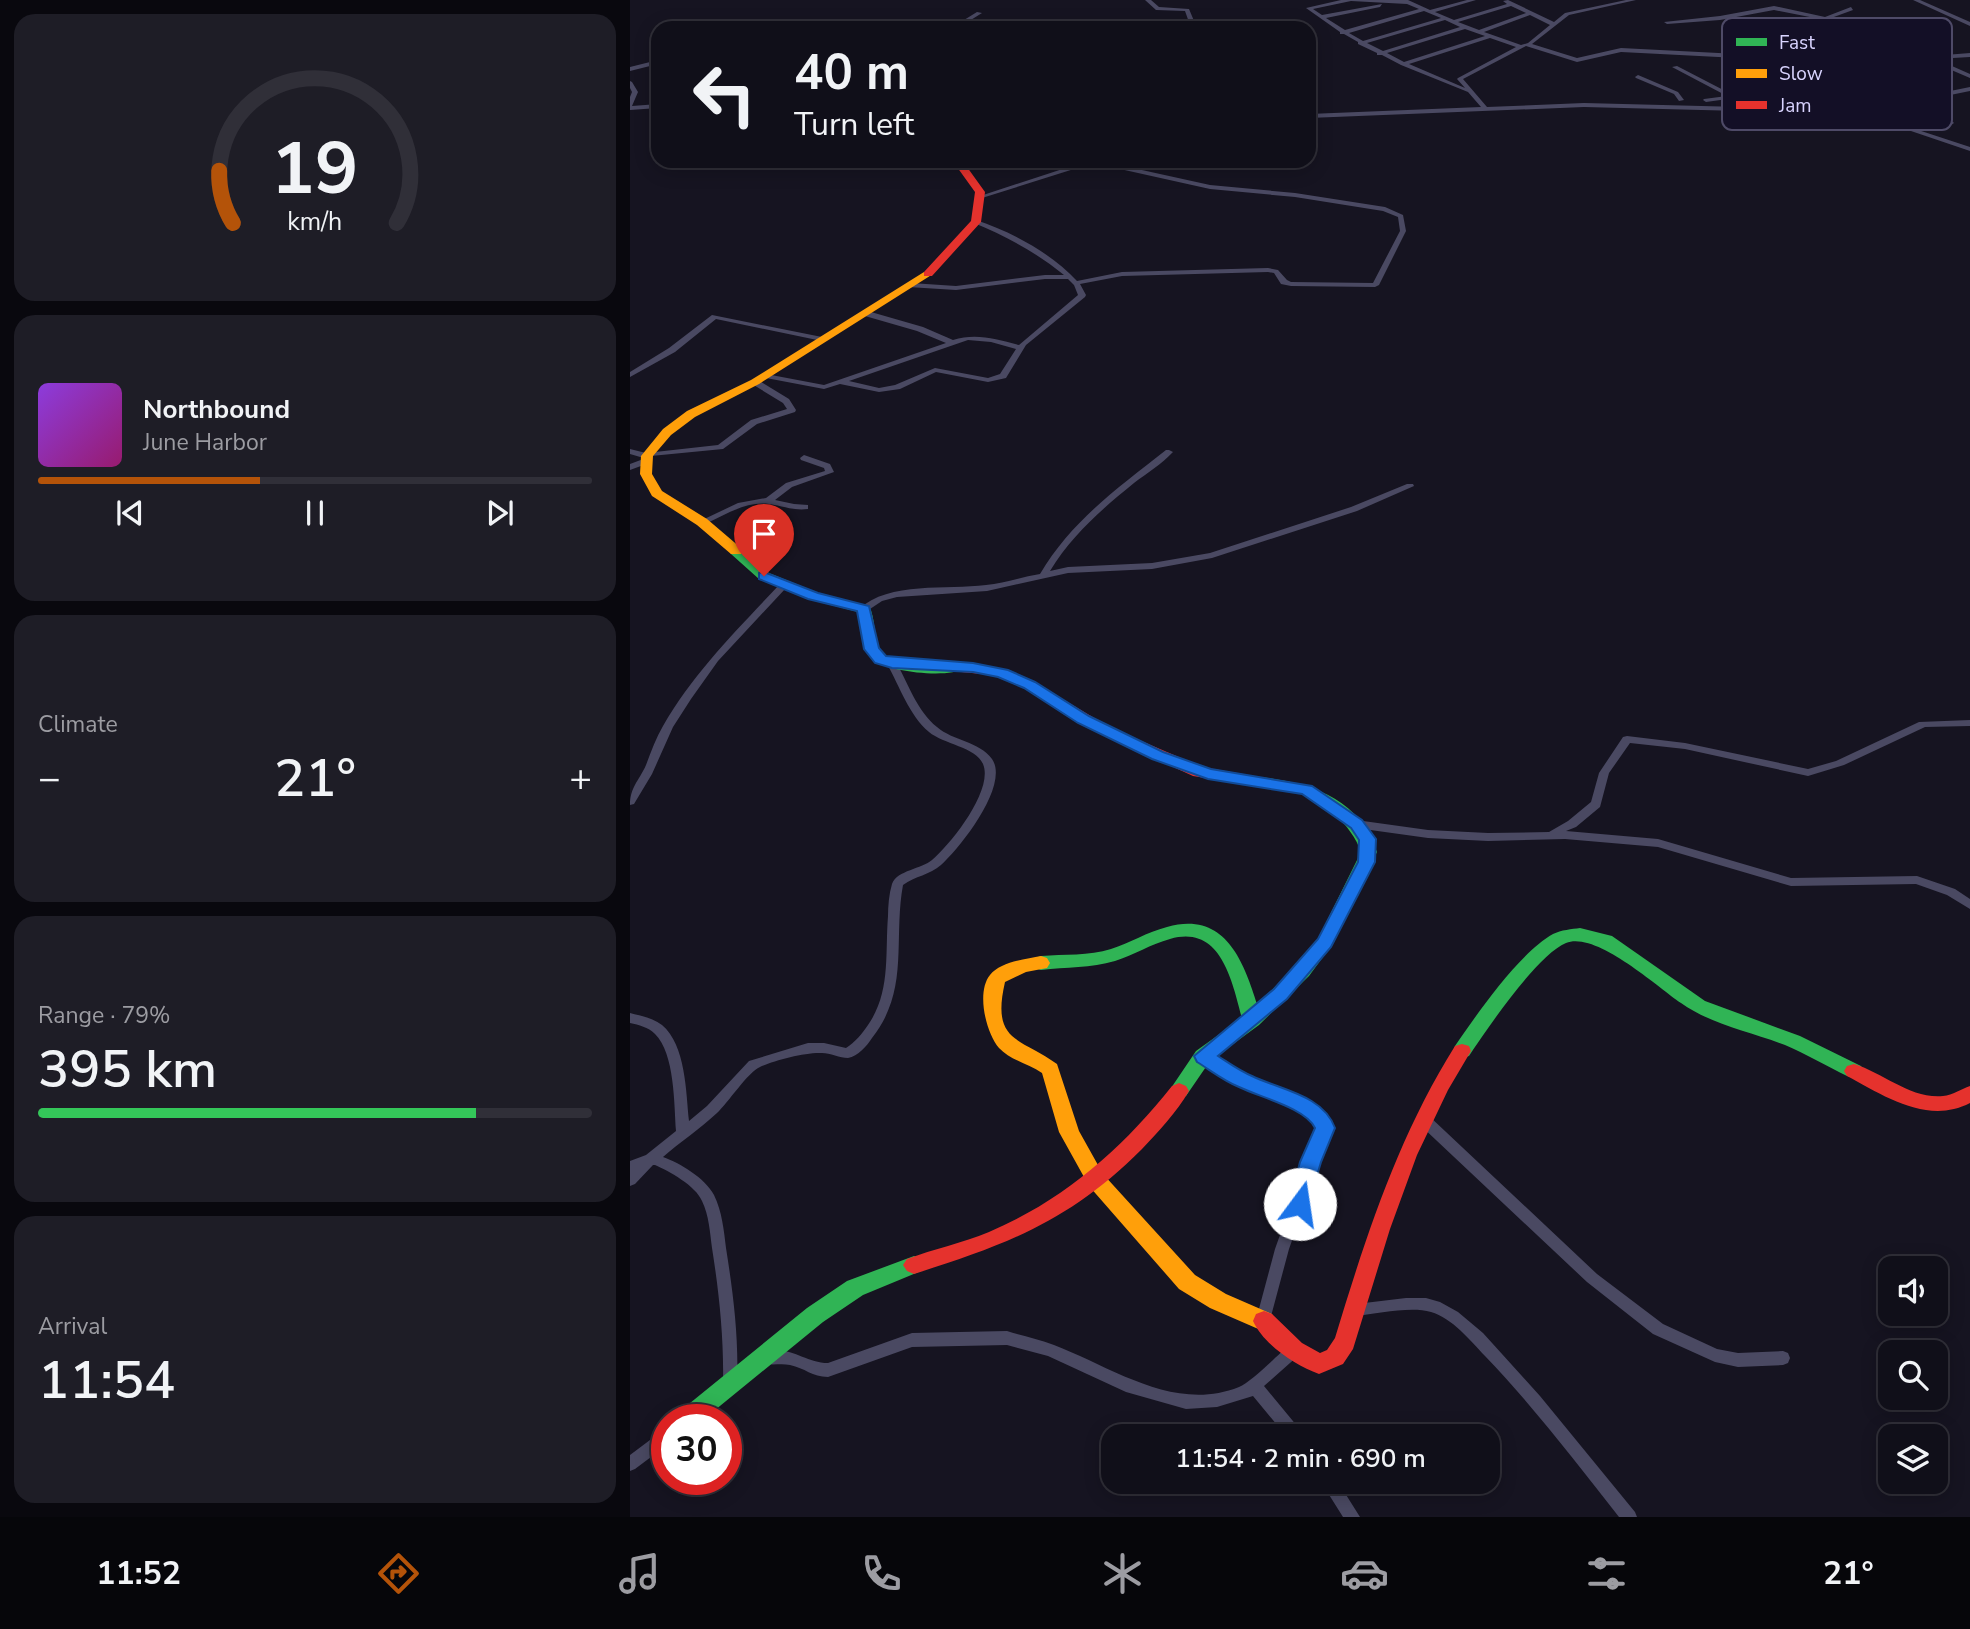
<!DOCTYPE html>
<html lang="en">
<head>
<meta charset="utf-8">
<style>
  body { margin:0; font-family:"Nunito Sans",sans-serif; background:#1e1d26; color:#f1f3f6; height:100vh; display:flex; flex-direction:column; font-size:26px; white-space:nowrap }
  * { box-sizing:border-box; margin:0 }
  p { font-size:23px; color:#9c9ca2 }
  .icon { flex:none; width:38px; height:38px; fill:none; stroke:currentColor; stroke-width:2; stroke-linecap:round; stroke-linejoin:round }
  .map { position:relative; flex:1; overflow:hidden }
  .drawer { display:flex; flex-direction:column; gap:14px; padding:14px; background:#09080e; width:630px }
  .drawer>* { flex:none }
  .banner { position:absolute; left:21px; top:21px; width:665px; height:147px; border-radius:21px; box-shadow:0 4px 18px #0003,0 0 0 2px #302f38; background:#100f19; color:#f1f3f6; overflow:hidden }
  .fabs { position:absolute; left:1248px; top:1256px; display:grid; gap:14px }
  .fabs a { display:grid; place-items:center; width:70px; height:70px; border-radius:14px; background:#100f19; box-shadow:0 4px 18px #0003,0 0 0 2px #302f38; font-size:35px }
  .speed { position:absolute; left:21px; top:1404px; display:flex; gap:14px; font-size:35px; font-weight:700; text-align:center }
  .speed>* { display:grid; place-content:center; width:91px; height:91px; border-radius:50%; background:#100f19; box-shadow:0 4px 18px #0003,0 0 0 2px #302f38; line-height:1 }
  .speed .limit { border:10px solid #d22; background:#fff; color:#111 }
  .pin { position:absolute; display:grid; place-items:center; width:60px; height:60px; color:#fff; margin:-72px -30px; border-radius:50% 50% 50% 0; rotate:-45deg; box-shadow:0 0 7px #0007 }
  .pin .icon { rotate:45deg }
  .me { position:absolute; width:77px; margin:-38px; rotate:14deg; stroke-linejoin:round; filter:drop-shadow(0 0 5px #0008) }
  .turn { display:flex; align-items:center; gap:24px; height:147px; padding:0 28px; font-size:32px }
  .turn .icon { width:91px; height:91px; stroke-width:2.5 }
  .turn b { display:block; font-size:49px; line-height:60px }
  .big { font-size:52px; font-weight:600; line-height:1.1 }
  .drawer .tile { flex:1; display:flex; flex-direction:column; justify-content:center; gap:10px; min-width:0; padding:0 24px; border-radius:21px; background:#1e1d26 }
  .drawer .dial { align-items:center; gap:0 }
  .dial svg { height:182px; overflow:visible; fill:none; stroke:#302f38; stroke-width:7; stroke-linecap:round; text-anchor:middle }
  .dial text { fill:#f1f3f6; stroke:none }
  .song { display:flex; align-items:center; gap:21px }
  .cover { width:84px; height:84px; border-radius:10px; background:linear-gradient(135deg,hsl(270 70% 55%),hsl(320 70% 35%)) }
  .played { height:7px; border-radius:4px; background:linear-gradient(90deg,#b45309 40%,#302f38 40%) }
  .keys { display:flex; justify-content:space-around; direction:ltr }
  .heat { display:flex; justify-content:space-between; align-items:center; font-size:38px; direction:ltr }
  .charge { height:10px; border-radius:5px; background:linear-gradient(90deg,#34c759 79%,#302f38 0) }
  .trip { position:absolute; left:471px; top:1424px; width:399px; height:70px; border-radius:21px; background:#100f19; box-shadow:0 4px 18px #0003,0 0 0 2px #302f38; font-weight:600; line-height:70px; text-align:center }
  .menu { display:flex; height:112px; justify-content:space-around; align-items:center; background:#06060a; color:#9c9ca2 }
  .menu .icon { width:49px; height:49px }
  .menu .active { color:#b45309 }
  .menu b { font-size:32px; color:#f1f3f6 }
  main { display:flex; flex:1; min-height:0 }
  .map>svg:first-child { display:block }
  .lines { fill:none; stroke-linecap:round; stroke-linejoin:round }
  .street { fill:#4a4962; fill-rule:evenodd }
  .fast { fill:#30b455; fill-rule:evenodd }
  .slow { fill:#ff9f0a; fill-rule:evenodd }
  .jam { fill:#e5322d; fill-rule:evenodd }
  .route { fill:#1a73e8; stroke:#114b97; stroke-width:2 }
  .key { fill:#130f26; stroke:#4e4a67; stroke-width:2 }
  .key-label { font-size:19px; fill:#d9d4ff }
</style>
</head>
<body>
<main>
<section class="drawer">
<div class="tile dial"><svg viewBox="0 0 100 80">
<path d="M14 69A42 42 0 1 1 86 69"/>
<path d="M14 69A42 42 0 0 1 8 46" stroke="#b45309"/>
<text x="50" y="56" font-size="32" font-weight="700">19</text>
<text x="50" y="72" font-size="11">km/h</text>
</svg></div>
<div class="tile">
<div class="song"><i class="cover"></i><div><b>Northbound</b><p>June Harbor</p></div></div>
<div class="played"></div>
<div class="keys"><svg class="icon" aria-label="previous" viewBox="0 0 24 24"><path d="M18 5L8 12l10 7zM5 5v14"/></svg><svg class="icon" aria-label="pause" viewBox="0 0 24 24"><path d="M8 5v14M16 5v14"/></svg><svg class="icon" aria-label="next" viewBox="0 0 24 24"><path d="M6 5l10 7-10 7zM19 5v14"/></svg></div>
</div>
<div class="tile"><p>Climate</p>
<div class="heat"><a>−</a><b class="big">21°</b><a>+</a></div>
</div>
<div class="tile"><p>Range · 79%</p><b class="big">395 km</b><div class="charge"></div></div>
<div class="tile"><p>Arrival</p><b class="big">11:54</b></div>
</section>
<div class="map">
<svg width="1340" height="1517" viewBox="0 0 1340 1517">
  <rect width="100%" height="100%" fill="#161421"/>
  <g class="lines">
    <!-- street -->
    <path class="street" d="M515,0H521L529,7L559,9L567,28H561L555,11L526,10Z
      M711,0H778L800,10L837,0H846L805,12L824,20L877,4L873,1L878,0L924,22L935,13L996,0H1006L939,15L902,44L947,58L991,48L1108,54L1153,42L1164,28L1190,19L1144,10L1090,20L1037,24L1034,22L1090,16L1144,6L1195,17L1221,7L1223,10L1168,30L1157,44L1108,58L991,52L947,62L896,46L833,79L857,107L954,103L1226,110L1340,87V91L1271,105L1297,119L1323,122L1324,123L1321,125L1294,122L1265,106L1251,109L1282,128L1340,147V151L1278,130L1246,110L1226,114L954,107L679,118V114L851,107L838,92L771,65L752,55H747V53L728,44V42L714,34H710V32L676,8ZM721,1L777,4L789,9L715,30L696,18L750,7L752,4L692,15L683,9ZM881,6L896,13L849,30L828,22ZM794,11L811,18L733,41L719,33ZM900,15L920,25L898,43L891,45L854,32ZM815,20L830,27L753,51L737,43ZM835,29L855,36L774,62L757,53ZM860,38L886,47L828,78L827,79L835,88L779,64Z
      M1283,0H1290L1340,22V26Z
      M347,12L352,13L328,28H321Z
      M1340,53V57L1306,59L1340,74V78L1298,60L1178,70L1153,75L1105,98L1076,102L1073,100L1074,99L1097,96L1042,67L1047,66L1103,95L1149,73L1178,66Z
      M28,60V64L0,71V67Z
      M1008,75L1048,92L1054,100L1049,101L1044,94L1006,78L1005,77Z
      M0,81L2,82L8,92L2,106L28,104V108L0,110V97L2,92L0,88Z
      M457,161H471L580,185L665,193L755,207L773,215L776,231L749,285L745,287L661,286L651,284L644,273L638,272L492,276L450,284L456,295L455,297L396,345L376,378L358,382L306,372L270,389L249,392L210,384L194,389L136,378L132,376L136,374L194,385L316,343L287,331L235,316V312H241L293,327L323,340C346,333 366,339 389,345L448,295L444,285L438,279H415L326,290L278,287V283H281L326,286L415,275H434C407,253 376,236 344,223V221L346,220C382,232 421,253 447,281L492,272L638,268L648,270L657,280L661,282L743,283L770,231L768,217L753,211L665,197L580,189L463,163L352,198L347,197ZM338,340L361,342L386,349L370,374L358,378L305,368L265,385L249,388L219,381Z
      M82,315L192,337L196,339L192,341L86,319L45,352L0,377V372L39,348Z
      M122,380H128L159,399L166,410L165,412L127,424L93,449L21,456L17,459L0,454V449L16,453L88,445L121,420L157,409L153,403L122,384Z
      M536,450H539L543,452C532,464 517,473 504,483C472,509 442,535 420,571L438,567L522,563L580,553L721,507L777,484H783L784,486L727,511L582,558L522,569L438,573L357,591L267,597L252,601L237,611H231L229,609C259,581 317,590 356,585C374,583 392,577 410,574C442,520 488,488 536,450Z
      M174,455L200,464L204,472L162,487L145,500L164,504L178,505V509C164,511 153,506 139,504C116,501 95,515 75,524L72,525L68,522L108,503L136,498L156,483L195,471L194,468L171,460L170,458Z
      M16,458L19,459V463L0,470V464Z
      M153,583L158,586L156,588L88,661L61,699L43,727L22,774L4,804L0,805C0,787 9,781 16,765C21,752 26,738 33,726C64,672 108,629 150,584Z
      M262,661L267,664C279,685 287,711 307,727C323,741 349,741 362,759C380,785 330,848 311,865C300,875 285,876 273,885C263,940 280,990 242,1038C237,1046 228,1056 218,1058C210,1058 200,1053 192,1053C176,1052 145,1060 130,1067C118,1072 98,1103 87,1113C70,1129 50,1142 33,1157C50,1163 75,1178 84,1195C92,1211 94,1231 96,1248C103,1292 109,1338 107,1383L105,1388L100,1390L95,1388L93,1383C94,1338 89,1292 82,1248C80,1233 79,1215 72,1201C66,1186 39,1171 25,1165H23L5,1184L0,1186V1161L16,1155L46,1131C44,1104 45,1054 25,1034C18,1027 9,1025 0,1023V1013C11,1016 23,1018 32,1025C56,1045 56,1093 59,1121L77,1106L119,1061L178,1043H194L216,1048C225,1042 232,1034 238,1025C261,992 255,954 258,916C258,906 259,894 262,884C267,870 292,869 302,860C321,844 364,790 353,764C346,747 313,744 299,732C279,715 270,687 257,664Z
      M1340,720V726L1295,727L1214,765L1178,776L1055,749L1000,743L979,773L970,807L946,827L936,831L1028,839L1161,878L1287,876L1325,889L1340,899V909L1317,895L1286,884L1161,886L1028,847L935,839L858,841L798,838L726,828L721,824L726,820L798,830L858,833L919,832L938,821L961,802L969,773L993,737L997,736L1055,743L1178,769L1206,761L1289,722Z
      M573,1051L618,1077L684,1104L697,1115L702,1128L659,1249L640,1320L638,1325L633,1326L628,1325L626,1320L645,1249L688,1128C681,1105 627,1095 607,1083C594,1076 581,1067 569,1059L567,1056L569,1053Z
      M794,1115L799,1116L967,1274L1033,1324L1087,1349L1108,1353L1153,1351L1158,1353L1160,1358L1158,1363L1153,1365L1108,1367L1085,1362L1023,1334L957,1282L789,1124L787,1120L789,1116Z
      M796,1298L810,1302L828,1312L853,1333L910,1396L1005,1512L1007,1517H989C946,1462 903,1406 855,1356C840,1340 822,1318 801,1312C780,1306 747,1314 726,1316L721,1314L719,1310L721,1306L726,1304L776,1298Z
      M377,1331C393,1336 409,1339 424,1345C482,1367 544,1413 609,1387C621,1382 648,1355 659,1345L664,1343L669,1345L671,1350L669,1355L634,1386L672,1432L675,1437H657L623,1396L587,1407L556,1409L496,1392L418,1356L377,1345L282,1347L198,1377C182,1377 175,1368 160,1365C151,1363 141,1366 132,1363L130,1358L132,1353C159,1343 174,1363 198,1363L282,1333Z
      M37,1429V1445L5,1469L0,1471V1455L32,1431Z
      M691,1482H708L730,1517H713Z"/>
    <!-- fast -->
    <path class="fast" d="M106,547L111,548L139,573L188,593L239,606C246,619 243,636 250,649C266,676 316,652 333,668C321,679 255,672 242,659C230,647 232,627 228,612L178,599L129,579L101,554L99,551L101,548Z
      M630,777C681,783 729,798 747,852L704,942L679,976L629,1025L580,1061L556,1096L549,1099L542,1096L539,1091L566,1051L612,1018C602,981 591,924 540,939C521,944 504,955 485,961C461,968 436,967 411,970L405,968L402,963L405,958L411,956C434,954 459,956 481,949C500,943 517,932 537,927C594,911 613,959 627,1004L667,966L688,939L731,852C722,825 691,797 663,791C650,788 637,789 624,786L622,782L624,778Z
      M950,928L982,936L1075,1001L1170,1036L1231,1066L1234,1071L1231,1076L1224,1078L1217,1076C1197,1066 1176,1054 1155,1045C1121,1032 1080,1024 1051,1003C1026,986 966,931 936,943C907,955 857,1029 839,1056L832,1058L825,1056L823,1051L825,1046C847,1014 889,953 923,934C931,930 942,929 950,928Z
      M284,1256L291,1259L295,1265L291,1271L233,1295L193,1322L74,1419H46L49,1412L177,1308L217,1281Z"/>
    <!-- slow -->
    <path class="slow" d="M294,272L303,274L129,384L65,417L41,435L23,456L22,474L32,491L77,519L111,548L113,551L111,554H101L67,525L22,496L10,474L11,456L33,429L57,411L121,380Z
      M411,956L417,958L420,963L417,968L396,972L375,982C361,1043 390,1037 427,1064L449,1131L473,1174L565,1275L596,1294L642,1314L645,1321L642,1328L634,1331L626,1328L580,1308L549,1289L459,1186L429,1132L412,1073C399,1064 380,1060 369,1048C356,1033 346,992 360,975C370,962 396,959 411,956Z"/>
    <!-- jam -->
    <path class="jam" d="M329,161H339L337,167L355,192L351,222L302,276H294V272L341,221L345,192L327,167Z
      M326,664L370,668L404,682L481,728L572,767L630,777L638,782L630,787L563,776L471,734L394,688L362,675L321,671L319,668Z
      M832,1044L839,1046L841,1051L818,1090L787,1155L760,1229L723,1349L713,1364L689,1374C665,1365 634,1345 623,1321L626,1314L634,1311L642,1314L672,1343L690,1353L697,1350L705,1338C736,1236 768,1137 825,1046Z
      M1224,1064C1254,1073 1280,1099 1313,1096C1323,1095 1331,1089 1340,1086V1103C1298,1125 1254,1096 1217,1076L1214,1071L1217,1066Z
      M549,1083L556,1086L559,1091C547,1112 528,1132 512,1149C440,1221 378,1244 284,1274L277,1271L273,1265L277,1259C304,1249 332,1243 359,1232C434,1200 492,1149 542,1086Z"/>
  </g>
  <!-- route -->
  <path class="route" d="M134,572L188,593L239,606L249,648L256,656L343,663L378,670L405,682L459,716L533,752L581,769L682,786L732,820L746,839L745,862L701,947L657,999L588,1056C599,1063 610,1071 622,1076C651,1090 693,1095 705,1128L691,1162L677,1210L670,1212L662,1210L659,1204L670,1162L685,1128C676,1108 629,1097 609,1087C594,1081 580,1070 567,1062L564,1056L644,989L688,939L728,862L729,840L721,828L672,794L578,779L522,759L448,723L394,688L368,677L343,672L262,668L245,663L234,649L227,611L178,599L129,579V573Z"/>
  <!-- legend -->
  <rect x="1092" y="18" width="230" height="112" rx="10" class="key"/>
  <rect x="1106" y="38" width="31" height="8" fill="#30b455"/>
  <rect x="1106" y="69" width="31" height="9" fill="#ff9f0a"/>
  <rect x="1106" y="101" width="31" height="8" fill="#e5322d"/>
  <g class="key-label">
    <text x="1149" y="49">Fast</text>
    <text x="1149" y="80">Slow</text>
    <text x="1149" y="112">Jam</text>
  </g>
</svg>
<div class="fabs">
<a><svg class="icon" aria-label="sound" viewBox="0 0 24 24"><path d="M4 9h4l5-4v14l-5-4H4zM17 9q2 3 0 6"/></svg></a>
<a><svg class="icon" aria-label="search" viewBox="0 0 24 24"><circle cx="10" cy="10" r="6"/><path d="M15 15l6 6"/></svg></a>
<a><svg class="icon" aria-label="layers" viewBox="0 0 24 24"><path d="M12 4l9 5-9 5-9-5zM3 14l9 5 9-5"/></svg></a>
</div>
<div class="speed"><div class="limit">30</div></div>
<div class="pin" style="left:134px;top:576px;background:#d93025"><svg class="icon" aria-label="arrive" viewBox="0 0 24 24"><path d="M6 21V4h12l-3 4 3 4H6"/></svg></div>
<svg class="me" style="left:670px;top:1204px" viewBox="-20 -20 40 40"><circle r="19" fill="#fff"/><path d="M0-13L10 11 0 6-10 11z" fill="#1a73e8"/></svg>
<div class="trip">11:54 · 2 min · 690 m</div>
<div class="banner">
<div class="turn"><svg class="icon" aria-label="left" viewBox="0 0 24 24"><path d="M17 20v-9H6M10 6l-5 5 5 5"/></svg><div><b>40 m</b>Turn left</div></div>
</div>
</div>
</main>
<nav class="menu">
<b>11:52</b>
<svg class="icon active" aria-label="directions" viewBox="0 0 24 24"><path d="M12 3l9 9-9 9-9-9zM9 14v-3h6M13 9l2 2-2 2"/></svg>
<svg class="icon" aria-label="music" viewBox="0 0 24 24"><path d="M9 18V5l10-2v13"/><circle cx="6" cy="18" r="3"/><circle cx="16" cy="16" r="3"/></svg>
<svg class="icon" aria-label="phone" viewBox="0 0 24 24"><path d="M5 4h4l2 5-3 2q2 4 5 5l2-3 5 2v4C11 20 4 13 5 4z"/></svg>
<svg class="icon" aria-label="climate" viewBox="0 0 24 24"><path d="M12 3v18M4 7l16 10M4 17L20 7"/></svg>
<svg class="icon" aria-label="car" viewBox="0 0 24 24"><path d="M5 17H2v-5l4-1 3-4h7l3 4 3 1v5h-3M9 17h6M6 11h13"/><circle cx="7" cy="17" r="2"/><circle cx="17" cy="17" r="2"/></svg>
<svg class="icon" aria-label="filters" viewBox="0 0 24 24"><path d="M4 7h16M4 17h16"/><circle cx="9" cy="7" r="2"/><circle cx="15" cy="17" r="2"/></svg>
<b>21°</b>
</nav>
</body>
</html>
